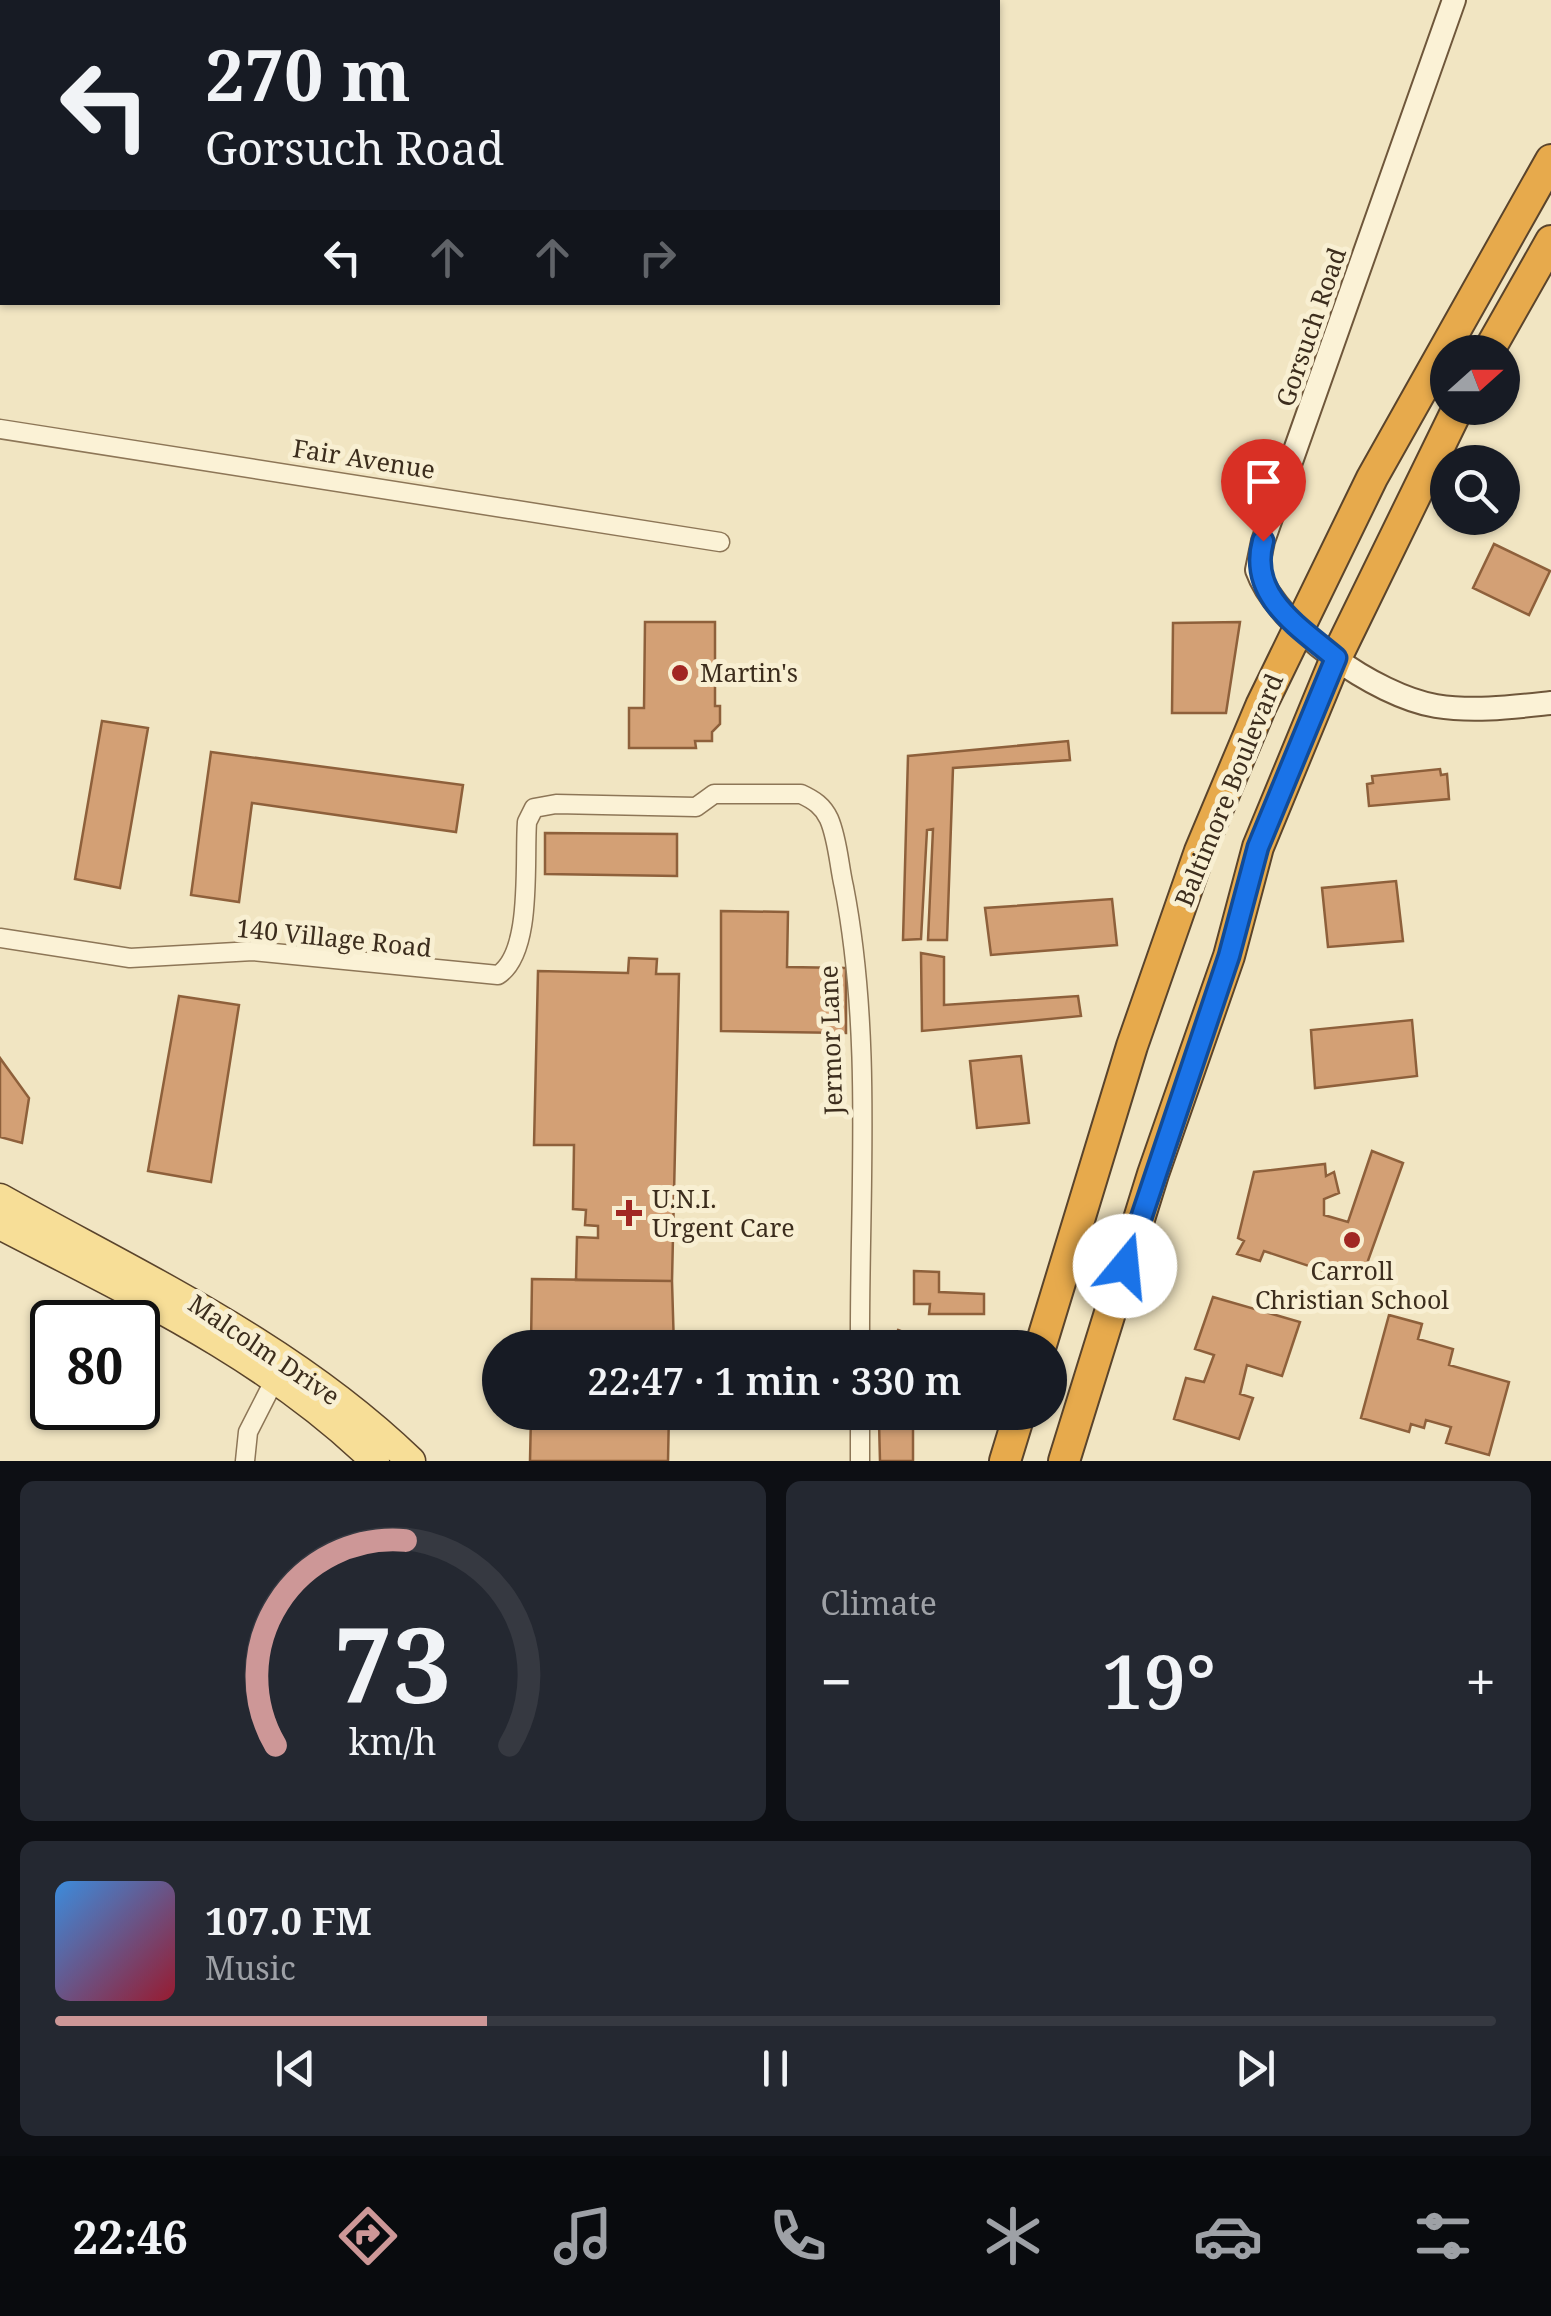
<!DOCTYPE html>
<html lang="en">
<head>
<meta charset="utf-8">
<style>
  body { margin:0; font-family:"Noto Serif",serif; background:#242831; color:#f1f3f6; height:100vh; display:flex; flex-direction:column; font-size:38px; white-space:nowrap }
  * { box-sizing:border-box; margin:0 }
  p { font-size:32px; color:#9ea1a6 }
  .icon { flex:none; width:55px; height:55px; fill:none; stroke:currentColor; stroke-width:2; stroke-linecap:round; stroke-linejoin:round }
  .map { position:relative; height:1461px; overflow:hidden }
  .sheet { display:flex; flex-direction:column; gap:20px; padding:20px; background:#0d0f14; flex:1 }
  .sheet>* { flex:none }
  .banner { position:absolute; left:0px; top:0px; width:1000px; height:305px; box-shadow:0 2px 8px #0004; background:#171b24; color:#f1f3f6; overflow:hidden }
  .needle { width:65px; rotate:69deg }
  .controls { position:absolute; left:1430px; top:335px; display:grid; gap:20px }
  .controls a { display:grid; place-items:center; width:90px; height:90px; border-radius:50%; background:#171b24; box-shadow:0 2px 8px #0004; font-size:50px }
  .speed { position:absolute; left:30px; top:1300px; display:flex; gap:20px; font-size:50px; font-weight:700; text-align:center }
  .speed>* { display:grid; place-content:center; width:130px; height:130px; border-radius:50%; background:#171b24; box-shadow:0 2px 8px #0004; line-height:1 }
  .speed .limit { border:5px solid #111; border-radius:15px; background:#fff; color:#111 }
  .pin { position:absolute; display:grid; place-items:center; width:85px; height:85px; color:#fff; margin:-102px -42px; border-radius:50% 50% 50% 0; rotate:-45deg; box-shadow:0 0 10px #0007 }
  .pin .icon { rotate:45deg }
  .me { position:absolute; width:110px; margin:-55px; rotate:17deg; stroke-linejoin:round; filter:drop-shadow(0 0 8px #0008) }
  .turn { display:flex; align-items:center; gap:35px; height:210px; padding:0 40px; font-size:45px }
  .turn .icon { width:130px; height:130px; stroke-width:2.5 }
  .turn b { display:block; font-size:70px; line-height:85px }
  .lanes { display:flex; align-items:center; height:95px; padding:0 40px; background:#0003; justify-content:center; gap:50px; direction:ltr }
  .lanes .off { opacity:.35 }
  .big { font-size:75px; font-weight:600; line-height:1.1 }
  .sheet .widget { flex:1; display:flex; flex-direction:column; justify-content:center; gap:15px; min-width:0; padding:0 35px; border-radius:15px; background:#242831 }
  .sheet .dial { align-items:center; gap:0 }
  .dial svg { height:260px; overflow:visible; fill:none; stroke:#363941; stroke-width:7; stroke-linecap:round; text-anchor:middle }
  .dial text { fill:#f1f3f6; stroke:none }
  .song { display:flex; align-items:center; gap:30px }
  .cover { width:120px; height:120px; border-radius:15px; background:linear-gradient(135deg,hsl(210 70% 55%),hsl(350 70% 35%)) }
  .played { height:10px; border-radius:5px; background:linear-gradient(90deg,#cd9797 30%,#363941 30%) }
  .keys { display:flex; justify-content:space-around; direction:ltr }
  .heat { display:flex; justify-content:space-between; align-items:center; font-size:55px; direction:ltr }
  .sheet .tiles { flex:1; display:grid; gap:20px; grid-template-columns:1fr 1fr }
  .widget:last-child { grid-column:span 2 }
  .trip { position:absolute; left:482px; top:1330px; width:585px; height:100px; border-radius:50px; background:#171b24; box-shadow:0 2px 8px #0004; font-weight:600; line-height:100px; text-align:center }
  .tabs { display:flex; height:160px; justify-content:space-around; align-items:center; background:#090b0e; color:#9ea1a6 }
  .tabs .icon { width:70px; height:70px }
  .tabs .current { color:#cd9797 }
  .tabs b { font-size:45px; color:#f1f3f6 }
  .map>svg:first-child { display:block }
  .building { fill:#d3a075; stroke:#8e603b; stroke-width:2.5 }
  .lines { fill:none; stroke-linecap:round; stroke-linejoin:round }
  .street-casing { stroke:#8d7657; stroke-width:21 }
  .secondary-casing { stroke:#6f573b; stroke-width:26 }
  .primary-casing { stroke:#5a442c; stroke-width:31 }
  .highway-casing { stroke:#5a442c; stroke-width:34 }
  .street { stroke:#fbf2d6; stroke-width:18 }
  .secondary { stroke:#fbf2d6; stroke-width:22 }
  .primary { stroke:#f7de97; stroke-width:28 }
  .highway { stroke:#e7aa4c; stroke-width:30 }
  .route-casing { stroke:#114b97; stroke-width:25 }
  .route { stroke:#1a73e8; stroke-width:18 }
  .poi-dot { fill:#a12723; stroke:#f8efd2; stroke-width:4 }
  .labels { text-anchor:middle; stroke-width:10; stroke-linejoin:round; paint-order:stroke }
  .street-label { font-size:25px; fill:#3c2d1d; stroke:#f8efd2 }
  .poi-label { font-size:25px; fill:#3c2d1d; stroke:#f8efd2; text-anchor:start }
</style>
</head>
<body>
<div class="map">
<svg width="1551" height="1461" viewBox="0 0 1551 1461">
  <rect width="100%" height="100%" fill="#f1e5c2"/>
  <!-- building -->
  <path class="building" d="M1494,544L1550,571L1529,615L1473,588Z
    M645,622H715V706H720V724L712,732V741H695L696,748H629V708H644Z
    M1240,622L1226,713H1172L1173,623Z
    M102,721L148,728L120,888L75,879Z
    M1068,741L1070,760L953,768L947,940H928L933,829L927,830L921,939L903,940L908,756Z
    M211,752L463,785L456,832L252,803L239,902L191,895Z
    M1440,769L1441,775L1447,774L1449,799L1369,806L1367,784L1373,783L1372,776Z
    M545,833L677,834V876L545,874Z
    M1396,881L1403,941L1328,947L1322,888Z
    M1112,899L1117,945L991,955L985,908Z
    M721,911L788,912L787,967L846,968V1033L721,1031Z
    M921,953L944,957V1005L1078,996L1081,1016L922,1031Z
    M629,958L657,959L656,974H679L672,1281L576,1280L577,1237L598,1238V1226L585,1225L586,1210L573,1209L574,1145H534L538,971L628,973Z
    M179,996L239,1005L211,1182L148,1171Z
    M1412,1020L1417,1076L1315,1088L1311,1030Z
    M1021,1056L1029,1123L977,1128L970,1061Z
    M0,1058L29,1098L22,1143L0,1137Z
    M1372,1151L1403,1163L1360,1283L1264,1251L1260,1261L1237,1254L1244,1241L1238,1238L1254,1172L1325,1164L1326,1176L1334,1172L1339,1193L1324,1199V1215L1348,1222Z
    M914,1271L939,1272V1292L984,1294V1314H929L930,1304H914Z
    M532,1279L672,1281L674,1348H522L531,1345Z
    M1213,1297L1300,1322L1282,1376L1247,1365L1240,1394L1253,1398L1239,1439L1174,1419L1186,1378L1204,1382L1214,1355L1195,1349Z
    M1389,1315L1422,1324L1418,1339L1453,1349L1449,1365L1509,1382L1489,1455L1446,1443L1451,1427L1426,1420L1424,1428L1411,1424L1409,1432L1361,1418Z
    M898,1330L944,1348H891Z
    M526,1412H669L668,1461H530L531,1414Z
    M879,1422H913V1461H880Z"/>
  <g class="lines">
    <defs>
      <path id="street" d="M4,0L5,2
        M340,2L342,0
        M0,429L720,542
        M0,938L130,958L253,951L498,975C533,953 524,862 527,822L534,808L556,804L696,807L714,794H801C814,800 823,806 829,819C838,840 839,866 844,887C873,1037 859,1196 860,1348
        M245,1461L248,1432L275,1379
        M860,1461V1412"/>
      <path id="secondary" d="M1454,0L1263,541L1257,570C1278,628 1376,696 1436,706C1474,712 1513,707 1551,703
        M84,2L85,0
        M0,195L2,189"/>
      <path id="primary" d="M0,1198C143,1278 292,1346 411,1461
        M0,1225C131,1293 269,1357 375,1461"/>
      <path id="highway" d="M1488,352L1551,241
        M1040,1348L1132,1046L1200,851L1261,706L1372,478L1551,160
        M1005,1461L1020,1412
        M1064,1461L1153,1174L1229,956L1258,847L1336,658L1458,408"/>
    </defs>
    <!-- street casing -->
    <use href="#street" class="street-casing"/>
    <!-- secondary casing -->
    <use href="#secondary" class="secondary-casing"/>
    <!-- primary casing -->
    <use href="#primary" class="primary-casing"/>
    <!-- highway casing -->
    <use href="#highway" class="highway-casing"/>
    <!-- street -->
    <use href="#street" class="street"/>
    <!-- secondary -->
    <use href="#secondary" class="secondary"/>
    <!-- primary -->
    <use href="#primary" class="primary"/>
    <!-- highway -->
    <use href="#highway" class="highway"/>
  </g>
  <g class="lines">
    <defs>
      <path id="route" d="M1125,1266L1229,956L1258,847L1336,658C1298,626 1248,596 1263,541"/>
    </defs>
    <!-- route casing -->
    <use href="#route" class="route-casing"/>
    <!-- route -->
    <use href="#route" class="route"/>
  </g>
  <!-- markers -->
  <g class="poi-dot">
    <circle cx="680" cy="673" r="10"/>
    <path d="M624 1198h10v10h10v10h-10v10h-10v-10h-10v-10h10z"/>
    <circle cx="1352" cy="1240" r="10"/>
  </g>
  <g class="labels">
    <!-- street labels -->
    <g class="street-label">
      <text transform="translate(1311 327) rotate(-71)" y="9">Gorsuch Road</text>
      <text transform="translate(364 459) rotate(9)" y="9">Fair Avenue</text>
      <text transform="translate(1229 790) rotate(-68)" y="9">Baltimore Boulevard</text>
      <text transform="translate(334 938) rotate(6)" y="9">140 Village Road</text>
      <text transform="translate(831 1040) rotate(-92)" y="9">Jermor Lane</text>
      <text transform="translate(264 1350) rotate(34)" y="9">Malcolm Drive</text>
    </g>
    <!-- poi labels -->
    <g class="poi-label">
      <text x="700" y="682">Martin's</text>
      <text x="652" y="1208">U.N.I.<tspan x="652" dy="29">Urgent Care</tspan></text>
      <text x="1352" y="1280" text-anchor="middle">Carroll<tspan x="1352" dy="29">Christian School</tspan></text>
    </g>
  </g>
</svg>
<div class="controls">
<a><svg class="needle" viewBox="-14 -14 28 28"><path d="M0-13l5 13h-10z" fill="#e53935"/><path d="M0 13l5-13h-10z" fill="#9ea1a6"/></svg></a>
<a><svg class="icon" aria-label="search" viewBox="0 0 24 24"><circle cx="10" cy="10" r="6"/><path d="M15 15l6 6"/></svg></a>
</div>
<div class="speed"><div class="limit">80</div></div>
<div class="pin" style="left:1263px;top:541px;background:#d93025"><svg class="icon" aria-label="arrive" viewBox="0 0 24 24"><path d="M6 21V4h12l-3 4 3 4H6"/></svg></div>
<svg class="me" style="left:1125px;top:1266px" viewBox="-20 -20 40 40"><circle r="19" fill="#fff"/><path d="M0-13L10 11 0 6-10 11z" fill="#1a73e8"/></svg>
<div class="trip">22:47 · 1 min · 330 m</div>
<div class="banner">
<div class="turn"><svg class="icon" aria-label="left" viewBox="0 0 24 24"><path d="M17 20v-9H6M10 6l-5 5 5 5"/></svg><div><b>270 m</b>Gorsuch Road</div></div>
<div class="lanes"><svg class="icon" aria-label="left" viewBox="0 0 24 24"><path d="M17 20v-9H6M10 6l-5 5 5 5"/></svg><svg class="icon off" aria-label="ahead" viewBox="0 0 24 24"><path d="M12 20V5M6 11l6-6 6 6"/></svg><svg class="icon off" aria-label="ahead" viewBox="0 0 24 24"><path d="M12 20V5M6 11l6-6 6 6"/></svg><svg class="icon off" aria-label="right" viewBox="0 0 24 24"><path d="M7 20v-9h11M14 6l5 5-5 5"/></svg></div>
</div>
</div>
<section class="sheet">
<div class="tiles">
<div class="widget dial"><svg viewBox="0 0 100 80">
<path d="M14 69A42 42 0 1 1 86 69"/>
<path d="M14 69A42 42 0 0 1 54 6" stroke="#cd9797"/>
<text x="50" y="56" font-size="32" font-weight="700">73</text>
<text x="50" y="72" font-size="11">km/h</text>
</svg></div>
<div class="widget"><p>Climate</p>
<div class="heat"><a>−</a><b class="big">19°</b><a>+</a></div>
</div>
<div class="widget">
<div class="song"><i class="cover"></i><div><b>107.0 FM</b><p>Music</p></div></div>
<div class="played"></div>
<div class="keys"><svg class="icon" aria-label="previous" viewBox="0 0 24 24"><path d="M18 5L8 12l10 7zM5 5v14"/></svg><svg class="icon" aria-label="pause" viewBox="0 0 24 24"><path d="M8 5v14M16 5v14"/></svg><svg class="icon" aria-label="next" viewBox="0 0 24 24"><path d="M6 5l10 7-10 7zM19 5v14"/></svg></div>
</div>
</div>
</section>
<nav class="tabs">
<b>22:46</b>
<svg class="icon current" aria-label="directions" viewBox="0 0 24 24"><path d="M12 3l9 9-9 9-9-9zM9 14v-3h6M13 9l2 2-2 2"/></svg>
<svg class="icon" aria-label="music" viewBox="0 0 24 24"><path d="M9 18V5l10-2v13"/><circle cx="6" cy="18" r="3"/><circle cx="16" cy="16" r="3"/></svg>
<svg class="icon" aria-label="phone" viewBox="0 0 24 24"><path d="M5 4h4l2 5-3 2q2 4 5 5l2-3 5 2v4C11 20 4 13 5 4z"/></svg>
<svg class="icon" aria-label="climate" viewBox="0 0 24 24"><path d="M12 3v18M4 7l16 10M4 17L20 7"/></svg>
<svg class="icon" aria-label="car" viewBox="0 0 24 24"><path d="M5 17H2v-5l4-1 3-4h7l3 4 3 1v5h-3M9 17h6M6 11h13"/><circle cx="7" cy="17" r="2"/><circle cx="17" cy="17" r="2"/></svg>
<svg class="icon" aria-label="filters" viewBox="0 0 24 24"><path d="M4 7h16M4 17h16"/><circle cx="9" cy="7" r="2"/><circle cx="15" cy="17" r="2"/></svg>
</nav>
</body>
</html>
